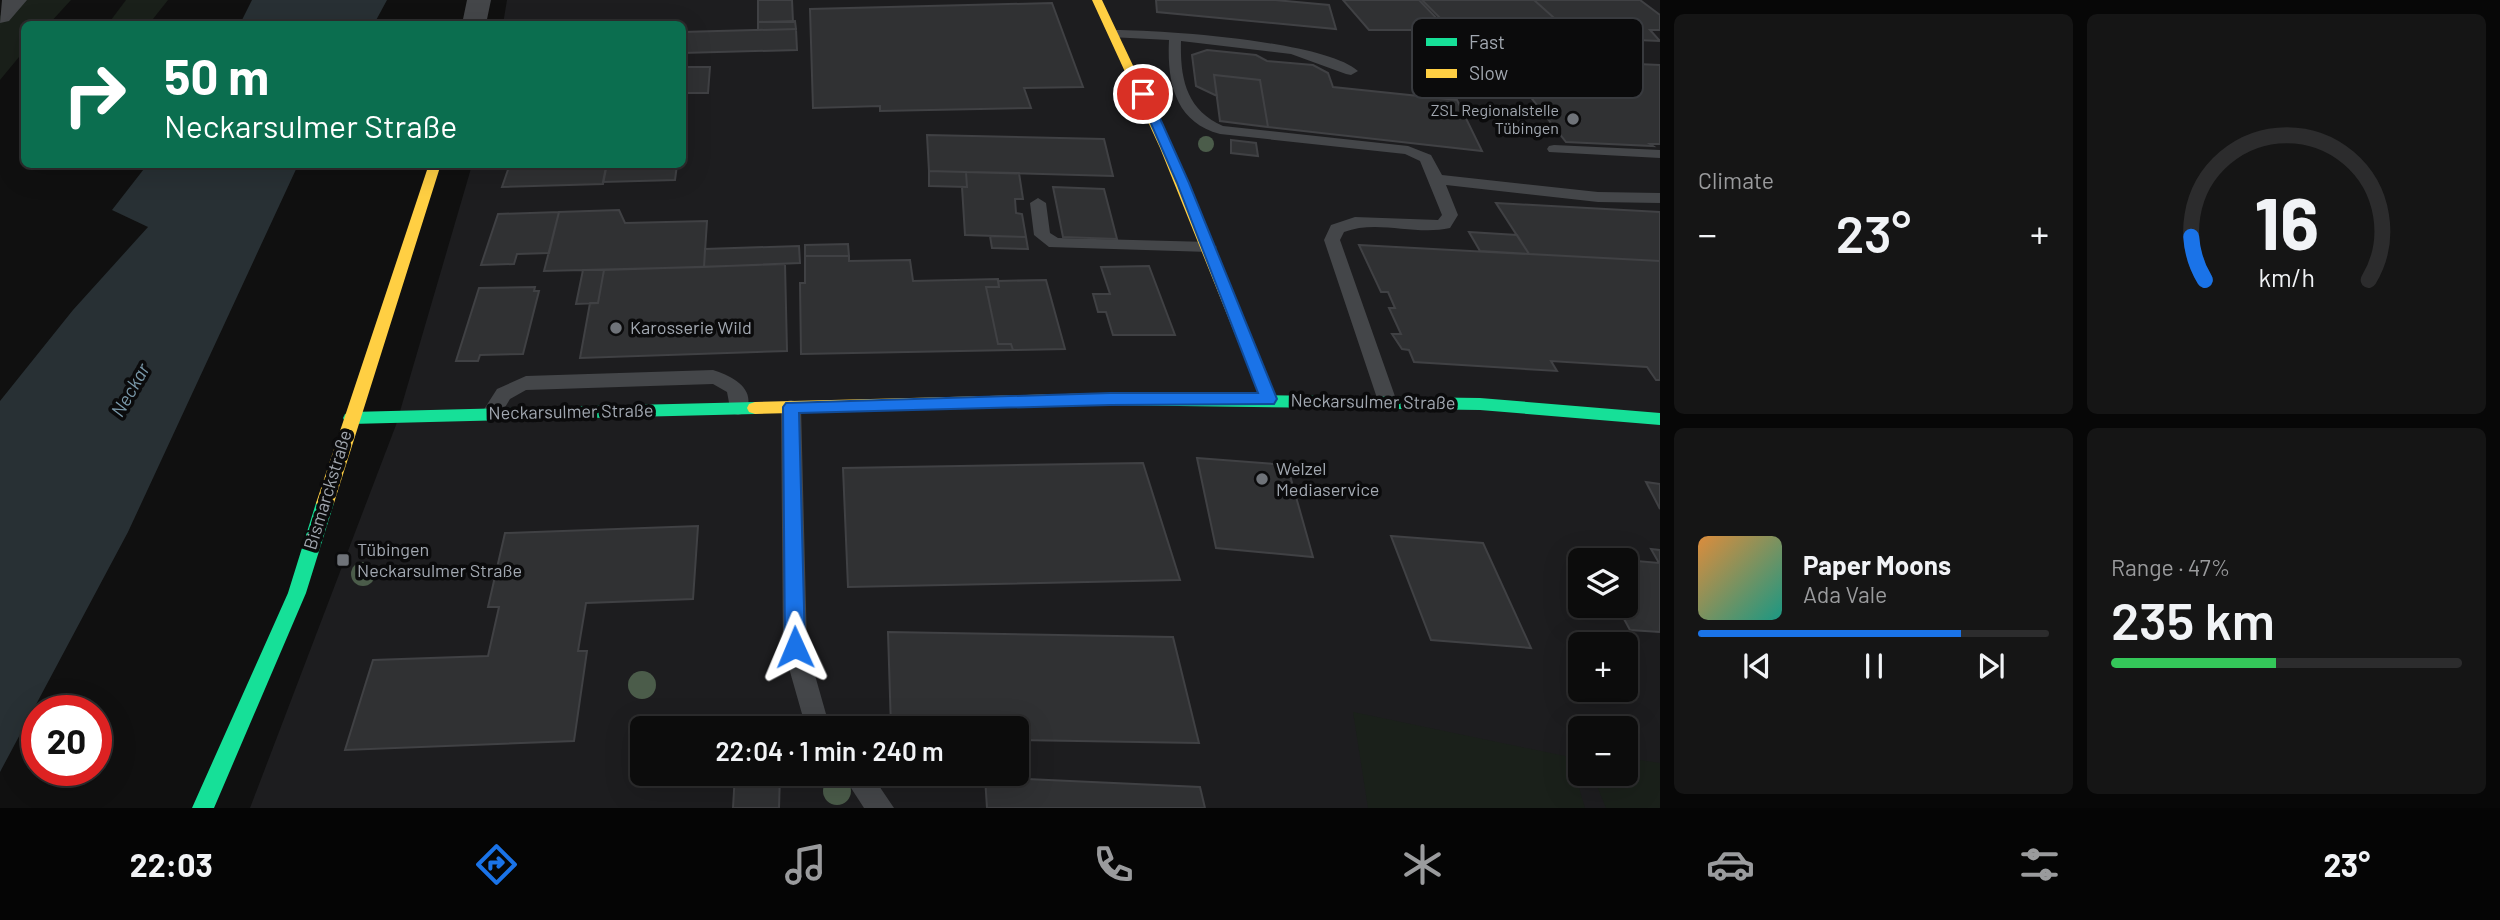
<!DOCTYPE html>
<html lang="en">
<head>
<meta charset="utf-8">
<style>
  body { margin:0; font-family:Barlow,sans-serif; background:#151515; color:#f1f3f6; height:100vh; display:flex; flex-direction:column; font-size:26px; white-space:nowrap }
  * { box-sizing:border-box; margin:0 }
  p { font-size:23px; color:#9a9b9d }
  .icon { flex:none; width:38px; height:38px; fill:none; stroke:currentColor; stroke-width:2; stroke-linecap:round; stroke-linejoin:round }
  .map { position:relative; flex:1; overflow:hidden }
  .drawer { display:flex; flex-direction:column; gap:14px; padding:14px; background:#070707; width:840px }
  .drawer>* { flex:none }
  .hud { position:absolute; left:21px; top:21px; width:665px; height:147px; border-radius:10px; box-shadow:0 7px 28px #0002,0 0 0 2px #2c2c2d; background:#0b6e4f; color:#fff; overflow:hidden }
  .buttons { position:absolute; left:1568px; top:548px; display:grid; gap:14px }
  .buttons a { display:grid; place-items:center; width:70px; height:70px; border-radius:10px; background:#0c0c0c; box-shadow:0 7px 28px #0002,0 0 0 2px #2c2c2d; font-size:35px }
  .speed { position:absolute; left:21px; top:695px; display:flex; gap:14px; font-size:35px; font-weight:700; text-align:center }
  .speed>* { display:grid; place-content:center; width:91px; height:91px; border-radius:50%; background:#0c0c0c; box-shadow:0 7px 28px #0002,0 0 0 2px #2c2c2d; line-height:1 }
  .speed .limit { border:10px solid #d22; background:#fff; color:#111 }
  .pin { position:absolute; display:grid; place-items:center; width:60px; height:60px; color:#fff; margin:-30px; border:4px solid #fff; border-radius:50%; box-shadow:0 2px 7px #0007 }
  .me { position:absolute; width:77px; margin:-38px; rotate:359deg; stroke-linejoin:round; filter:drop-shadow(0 0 5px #0008) }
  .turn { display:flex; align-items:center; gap:24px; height:147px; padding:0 28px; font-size:32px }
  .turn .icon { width:91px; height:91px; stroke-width:2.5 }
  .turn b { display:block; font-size:49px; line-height:60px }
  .big { font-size:52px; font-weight:600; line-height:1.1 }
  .drawer .widget { flex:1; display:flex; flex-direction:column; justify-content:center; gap:10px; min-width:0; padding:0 24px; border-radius:10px; background:#151515 }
  .drawer .dial { align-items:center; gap:0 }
  .dial svg { height:182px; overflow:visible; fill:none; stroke:#2c2c2d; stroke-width:7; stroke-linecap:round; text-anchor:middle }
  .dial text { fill:#f1f3f6; stroke:none }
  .song { display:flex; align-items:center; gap:21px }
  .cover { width:84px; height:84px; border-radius:10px; background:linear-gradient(135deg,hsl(30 70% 55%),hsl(170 70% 35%)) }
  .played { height:7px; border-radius:4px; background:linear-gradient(90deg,#1a73e8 75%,#2c2c2d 75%) }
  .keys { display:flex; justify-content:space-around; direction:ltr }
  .heat { display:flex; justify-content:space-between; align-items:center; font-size:38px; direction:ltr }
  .charge { height:10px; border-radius:5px; background:linear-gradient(90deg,#34c759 47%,#2c2c2d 0) }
  .drawer .tiles { flex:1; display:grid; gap:14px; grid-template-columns:repeat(2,1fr) }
  .trip { position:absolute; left:630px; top:716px; width:399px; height:70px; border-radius:10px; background:#0c0c0c; box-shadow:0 7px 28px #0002,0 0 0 2px #2c2c2d; font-weight:600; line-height:70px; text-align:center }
  .tab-bar { display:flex; height:112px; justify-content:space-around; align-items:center; background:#050505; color:#9a9b9d }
  .tab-bar .icon { width:49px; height:49px }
  .tab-bar .selected { color:#1a73e8 }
  .tab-bar b { font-size:32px; color:#f1f3f6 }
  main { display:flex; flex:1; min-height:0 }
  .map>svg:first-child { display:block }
  .built { fill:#1d1d1f; fill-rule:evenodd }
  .green { fill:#1a201a }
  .water { fill:#283034 }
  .building { fill:#303133; stroke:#404144; stroke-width:2 }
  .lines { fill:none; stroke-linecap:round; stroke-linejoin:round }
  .lane { fill:#444649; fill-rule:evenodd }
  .street { fill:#444649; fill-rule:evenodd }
  .fast { fill:#16e098; fill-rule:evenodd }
  .slow { fill:#ffcf43; fill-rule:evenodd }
  .tree { fill:#4b5c4a }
  .route { fill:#1a73e8; stroke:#114b97; stroke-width:2 }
  .poi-dot { fill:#6f7379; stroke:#0b0b0c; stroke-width:2.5 }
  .labels { text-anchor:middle; stroke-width:7; stroke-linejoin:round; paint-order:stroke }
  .far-poi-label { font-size:16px; fill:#a2a8b1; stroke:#0b0b0c; text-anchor:end }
  .poi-label { font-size:18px; fill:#a2a8b1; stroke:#0b0b0c; text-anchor:start }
  .street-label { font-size:18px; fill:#a2a8b1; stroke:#0b0b0c }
  .water-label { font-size:19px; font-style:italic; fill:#7a99aa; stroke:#0b0b0c }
  .key { fill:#0b0b0c; stroke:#383a3e; stroke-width:2 }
  .key-label { font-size:19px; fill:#a2a8b1 }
</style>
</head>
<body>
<main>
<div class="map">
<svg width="1660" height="808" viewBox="0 0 1660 808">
  <rect width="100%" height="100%" fill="#101010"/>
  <!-- built -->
  <path class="built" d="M507,0H1660V808H250L396,425L472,165L682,164V24H503ZM1580,560H1626V606H1580ZM1580,644H1626V690H1580ZM642,728H1017V774H642ZM1580,728H1626V774H1580Z"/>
  <!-- green -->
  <path class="green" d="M15,0H71L49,24H24V51L0,80V16Z
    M126,0H168L149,24H108Z
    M1353,712L1570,757L1585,808H1368Z
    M1626,758L1660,763V808H1606L1592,774H1626Z"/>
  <!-- water -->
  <path class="water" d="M252,0H387L374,24H240Z
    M147,165H298L128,532L0,772V401L73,310L148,227L112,210Z"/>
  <!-- building -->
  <path class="building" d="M758,0H792L793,22H758Z
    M1156,0H1275L1329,5L1336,29L1157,12Z
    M1343,0H1419L1448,30H1369Z
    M1422,0H1534L1562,25L1448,26Z
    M1534,0H1640L1660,15V30H1650L1660,41L1480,33L1472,26L1562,25Z
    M1052,3L1083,87L1024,88L1031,108L880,111V106L813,108L810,9Z
    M795,21L796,29L758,30V22Z
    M796,29L797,50L682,53V32Z
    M1207,50L1256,55L1267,61L1313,65L1328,73L1333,87L1457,100L1482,151L1268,127L1260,80L1214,75L1217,96L1196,86L1192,55Z
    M1500,58L1660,65V144H1650L1653,146L1566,142Z
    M682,67H710L708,93H682Z
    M1214,75L1260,80L1268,127L1220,121Z
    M927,135L1104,139L1113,176L929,171Z
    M1231,140L1256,143L1258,156L1231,153Z
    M510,164H607L603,184L502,187Z
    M677,165L675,180L603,182L606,167Z
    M929,171L966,172L967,187L929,186Z
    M966,172L1019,173L1023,199H1015L1016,213L1022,214L1026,237L965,235L962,187H967Z
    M1053,187L1104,189L1117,239L1063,237Z
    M1496,203L1660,212V261L1529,254Z
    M619,210L625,223L707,221L704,267L544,271L559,212Z
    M559,212L549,253L517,254L514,264L481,265L498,214Z
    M1469,232L1517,235L1529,254L1480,251Z
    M990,236L1026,237L1028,249L992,248Z
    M848,244L849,256H805V245Z
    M1359,245L1660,261V380H1656L1647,367L1551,361L1557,371L1414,362L1409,350L1402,349L1392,334H1401L1389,308H1395L1388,292H1381Z
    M799,246L800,263L704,267L705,249Z
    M805,256H849V261L910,260L913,281L998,279L999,287H986L998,344H1011L1013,350L801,354L800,283H805Z
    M785,264L787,351L580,358L590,303H598L604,270Z
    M1149,266L1175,335H1113L1106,312H1098L1093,294H1110L1101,267Z
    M583,270H604L598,303L576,304Z
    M1046,280L1065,349L1013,350L1011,344H998L986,287H999L998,281Z
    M535,287L534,291H539L523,354L480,355L478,361H456L479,288Z
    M1197,458L1287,465L1313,557L1216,548Z
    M1143,463L1180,580L848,587L843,468Z
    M1646,482L1660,484V509Z
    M698,526L693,599L586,603L578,651H587L574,741L345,750L373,660L488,656L499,607H488L505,533Z
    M1391,536L1483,543L1531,648L1431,640Z
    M1651,549L1660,550V632L1630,630L1617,606H1626V560L1659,563Z
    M888,632L1173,637L1199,743L1017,740V728H891Z
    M738,723H781V728H738Z
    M735,774H780L779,808H733Z
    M985,777L1200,787L1205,808H987Z"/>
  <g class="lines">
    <!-- lane -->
    <path class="lane" d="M1114,30C1163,30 1324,41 1358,71L1351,75L1346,74L1291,54L1181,41C1180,78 1186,110 1223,126L1408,146L1431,155L1442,175L1598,192L1660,193V203L1598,202L1446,185L1458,215L1450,228C1415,236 1377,219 1344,232L1340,240L1397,402L1394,407L1387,409L1380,407L1324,240L1331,225L1355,217L1438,220L1442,215L1420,161L1405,154L1220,134C1174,122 1167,80 1169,40L1110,37V31Z
      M1554,145L1660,150V158L1549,152L1547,149L1549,146Z
      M1038,198L1046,203L1050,233L1058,238L1209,242L1217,247L1209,252L1049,247L1034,235L1030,203Z
      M713,370C732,376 758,389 745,413L738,415L731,413L727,392L713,384L526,390L510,399L498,419L491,421L484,419L481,414L497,389L526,376Z
      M791,400L798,402L801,407L807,647L826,714L834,728H806L783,647L781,407L784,402Z
      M842,774H871L894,808H864Z"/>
    <!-- street -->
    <path class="street" d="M2,0H27L9,21L0,23Z
      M467,0H491L486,24H462Z"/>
    <!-- fast -->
    <path class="fast" d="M1105,393L1480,398L1660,413V425L1480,410L1105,405L1097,399Z
      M755,402L761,404L763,408L761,412L755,414L351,424L345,422L343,418L345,414L351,412Z
      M325,496L331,498L334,503L306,593L214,808H192L288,593L316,503L319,498Z"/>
    <!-- slow -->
    <path class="slow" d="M1092,0H1102L1172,148L1277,399L1275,403H1263L1261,399L1160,148Z
      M429,164H441L334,503L331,508L325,510L319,508L316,503Z
      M1105,393L1113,399L1105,405L755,414L749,412L747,408L749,404L755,402Z"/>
  </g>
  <!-- trees -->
  <g class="tree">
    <circle cx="1206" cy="144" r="8"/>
    <circle cx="363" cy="574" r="12"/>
    <circle cx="642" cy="685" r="14"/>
    <circle cx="837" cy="791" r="14"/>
  </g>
  <!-- route -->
  <path class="route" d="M1143,91L1149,94L1189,183L1277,399L1274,404L1110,405L799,413L805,647L802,653L795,656L788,653L785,647L783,407L786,403L1110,393H1258L1177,183L1138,94Z"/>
  <!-- markers -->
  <g class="poi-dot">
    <circle cx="1573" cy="119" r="7"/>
    <circle cx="616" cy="328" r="7"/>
    <circle cx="1262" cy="479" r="7"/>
    <rect x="336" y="553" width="14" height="14" rx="3.5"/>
  </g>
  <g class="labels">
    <!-- far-poi labels -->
    <g class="far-poi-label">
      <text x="1559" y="116">ZSL Regionalstelle<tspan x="1559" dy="18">Tübingen</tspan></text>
    </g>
    <!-- poi labels -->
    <g class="poi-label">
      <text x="630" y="334">Karosserie Wild</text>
      <text x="1276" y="475">Welzel<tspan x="1276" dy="21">Mediaservice</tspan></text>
      <text x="357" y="556">Tübingen<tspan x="357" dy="21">Neckarsulmer Straße</tspan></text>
    </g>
    <!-- street labels -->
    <g class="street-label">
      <text transform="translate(1373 402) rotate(1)" y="6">Neckarsulmer Straße</text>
      <text transform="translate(571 412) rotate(-1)" y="6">Neckarsulmer Straße</text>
      <text transform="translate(328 490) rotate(-73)" y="6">Bismarckstraße</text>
    </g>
    <!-- water labels -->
    <g class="water-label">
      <text transform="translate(130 390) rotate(-60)" y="7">Neckar</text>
    </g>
  </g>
  <!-- legend -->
  <rect x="1412" y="18" width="231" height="80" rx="10" class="key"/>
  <rect x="1426" y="38" width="31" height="8" fill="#16e098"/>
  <rect x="1426" y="69" width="31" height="9" fill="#ffcf43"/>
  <g class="key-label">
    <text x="1469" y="49">Fast</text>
    <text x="1469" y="80">Slow</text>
  </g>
</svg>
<div class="buttons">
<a><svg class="icon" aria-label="layers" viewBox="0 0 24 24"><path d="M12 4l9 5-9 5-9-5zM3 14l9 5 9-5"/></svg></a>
<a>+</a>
<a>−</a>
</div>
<div class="speed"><div class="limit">20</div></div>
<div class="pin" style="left:1143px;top:94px;background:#d93025"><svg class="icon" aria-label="arrive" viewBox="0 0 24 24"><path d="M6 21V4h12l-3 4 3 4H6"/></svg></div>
<svg class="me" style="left:795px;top:647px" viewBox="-20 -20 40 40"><path d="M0-17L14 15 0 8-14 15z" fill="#1a73e8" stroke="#fff" stroke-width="4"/></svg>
<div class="trip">22:04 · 1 min · 240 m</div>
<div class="hud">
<div class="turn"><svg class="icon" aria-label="right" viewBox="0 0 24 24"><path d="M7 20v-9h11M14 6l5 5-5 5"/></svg><div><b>50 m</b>Neckarsulmer Straße</div></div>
</div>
</div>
<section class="drawer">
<div class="tiles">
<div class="widget"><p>Climate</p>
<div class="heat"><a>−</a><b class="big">23°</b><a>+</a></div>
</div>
<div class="widget dial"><svg viewBox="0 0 100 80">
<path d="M14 69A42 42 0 1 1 86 69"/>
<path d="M14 69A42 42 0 0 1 8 50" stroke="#1a73e8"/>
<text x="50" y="56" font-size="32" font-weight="700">16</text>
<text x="50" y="72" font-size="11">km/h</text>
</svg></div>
<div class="widget">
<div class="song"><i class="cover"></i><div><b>Paper Moons</b><p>Ada Vale</p></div></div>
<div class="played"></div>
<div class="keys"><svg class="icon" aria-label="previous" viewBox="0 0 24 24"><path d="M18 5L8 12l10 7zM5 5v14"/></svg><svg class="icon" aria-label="pause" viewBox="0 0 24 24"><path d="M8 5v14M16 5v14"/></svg><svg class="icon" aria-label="next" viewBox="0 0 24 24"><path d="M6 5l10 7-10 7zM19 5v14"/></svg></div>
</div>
<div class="widget"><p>Range · 47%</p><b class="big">235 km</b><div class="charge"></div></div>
</div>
</section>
</main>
<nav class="tab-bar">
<b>22:03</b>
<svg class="icon selected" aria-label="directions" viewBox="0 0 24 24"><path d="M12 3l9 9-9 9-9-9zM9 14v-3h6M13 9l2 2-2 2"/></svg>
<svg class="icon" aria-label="music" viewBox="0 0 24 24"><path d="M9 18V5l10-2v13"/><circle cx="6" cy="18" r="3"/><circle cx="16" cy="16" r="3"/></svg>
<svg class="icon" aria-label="phone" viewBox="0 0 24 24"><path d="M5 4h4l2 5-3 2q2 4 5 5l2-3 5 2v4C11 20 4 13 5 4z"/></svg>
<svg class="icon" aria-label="climate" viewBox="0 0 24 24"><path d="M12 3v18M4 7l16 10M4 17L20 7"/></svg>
<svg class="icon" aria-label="car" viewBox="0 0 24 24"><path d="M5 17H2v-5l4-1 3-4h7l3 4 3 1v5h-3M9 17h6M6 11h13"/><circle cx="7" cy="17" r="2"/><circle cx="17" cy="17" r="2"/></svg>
<svg class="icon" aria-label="filters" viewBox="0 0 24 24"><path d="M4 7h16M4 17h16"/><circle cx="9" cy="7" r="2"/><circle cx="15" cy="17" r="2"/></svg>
<b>23°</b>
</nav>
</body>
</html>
